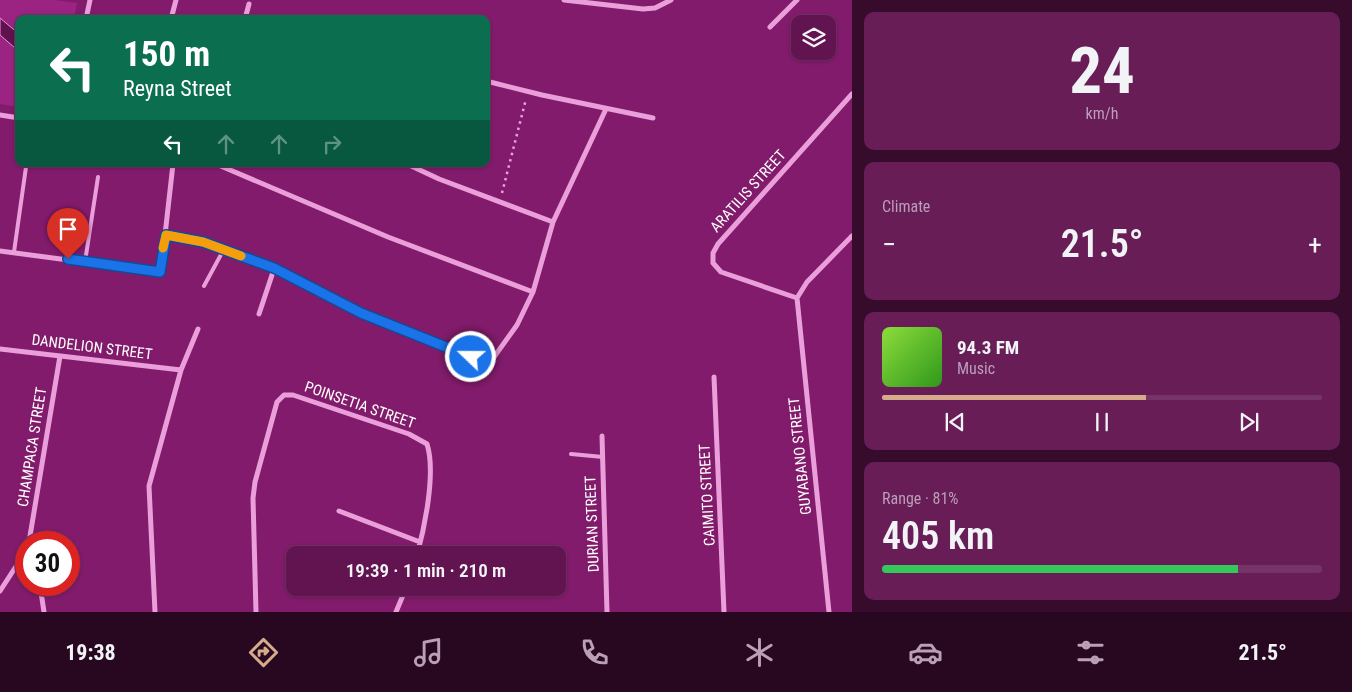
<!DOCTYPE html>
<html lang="en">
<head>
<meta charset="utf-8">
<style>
  body { margin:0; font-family:"Roboto Condensed",sans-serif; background:#681d57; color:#f1f3f6; height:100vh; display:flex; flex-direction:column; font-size:19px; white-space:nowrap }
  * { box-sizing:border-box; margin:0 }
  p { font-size:16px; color:#bb9eb7 }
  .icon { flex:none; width:28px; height:28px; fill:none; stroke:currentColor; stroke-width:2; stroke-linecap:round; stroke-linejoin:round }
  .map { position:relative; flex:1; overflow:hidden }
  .panel { display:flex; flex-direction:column; gap:12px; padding:12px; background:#360b2c; width:500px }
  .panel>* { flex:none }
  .guide { position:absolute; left:15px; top:15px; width:475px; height:152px; border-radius:10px; box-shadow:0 1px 4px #0004,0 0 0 1px #763367; background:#0b6e4f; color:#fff; overflow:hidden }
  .fabs { position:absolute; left:791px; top:15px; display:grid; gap:10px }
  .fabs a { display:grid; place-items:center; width:45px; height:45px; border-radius:10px; background:#621450; box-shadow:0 1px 4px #0004,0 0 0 1px #763367; font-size:25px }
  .speed { position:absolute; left:15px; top:531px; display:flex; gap:10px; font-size:25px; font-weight:700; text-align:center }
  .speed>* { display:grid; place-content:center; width:65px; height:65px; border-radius:50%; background:#621450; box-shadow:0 1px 4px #0004,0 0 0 1px #763367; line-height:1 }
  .speed .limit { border:8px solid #d22; background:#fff; color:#111 }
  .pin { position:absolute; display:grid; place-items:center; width:42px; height:42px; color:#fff; margin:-51px -21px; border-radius:50% 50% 50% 0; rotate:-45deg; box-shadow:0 0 5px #0007 }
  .pin .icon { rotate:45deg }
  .me { position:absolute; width:55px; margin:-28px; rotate:292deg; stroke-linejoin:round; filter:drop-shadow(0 0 4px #0008) }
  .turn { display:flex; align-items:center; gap:18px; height:105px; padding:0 25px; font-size:22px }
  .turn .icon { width:65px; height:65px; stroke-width:2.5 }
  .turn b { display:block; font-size:35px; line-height:42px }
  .lanes { display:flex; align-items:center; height:48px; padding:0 25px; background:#0003; justify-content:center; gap:25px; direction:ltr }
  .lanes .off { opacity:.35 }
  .big { font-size:38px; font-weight:600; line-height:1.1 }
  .panel .card { flex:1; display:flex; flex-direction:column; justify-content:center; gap:8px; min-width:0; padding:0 18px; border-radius:10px; background:#681d57 }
  .panel .dial { align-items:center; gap:0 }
  .dial b { font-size:65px; line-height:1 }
  .song { display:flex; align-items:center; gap:15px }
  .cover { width:60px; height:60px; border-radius:8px; background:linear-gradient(135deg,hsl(90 70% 55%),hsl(110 70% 35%)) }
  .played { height:5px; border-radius:2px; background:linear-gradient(90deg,#d6ab8b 60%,#763367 60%) }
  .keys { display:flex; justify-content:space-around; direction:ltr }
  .heat { display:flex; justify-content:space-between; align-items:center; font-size:28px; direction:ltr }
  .charge { height:8px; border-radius:4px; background:linear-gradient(90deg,#34c759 81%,#763367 0) }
  .trip { position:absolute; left:286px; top:546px; width:280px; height:50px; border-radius:10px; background:#621450; box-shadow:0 1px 4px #0004,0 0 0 1px #763367; font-weight:600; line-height:50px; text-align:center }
  .dock { display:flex; height:80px; justify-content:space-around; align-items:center; background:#270820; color:#bb9eb7 }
  .dock .icon { width:35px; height:35px }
  .dock .selected { color:#d6ab8b }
  .dock b { font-size:22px; color:#f1f3f6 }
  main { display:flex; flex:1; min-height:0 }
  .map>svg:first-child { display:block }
  .green { fill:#9b2482 }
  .water { fill:#60124e; stroke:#ec92db }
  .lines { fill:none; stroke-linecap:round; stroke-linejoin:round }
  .path { stroke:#ea9fdb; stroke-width:2.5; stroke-dasharray:2.5 4; stroke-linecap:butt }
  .service { stroke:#ea9fdb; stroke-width:4 }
  .minor { stroke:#ea9fdb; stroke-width:5 }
  .route-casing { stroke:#114b97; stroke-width:12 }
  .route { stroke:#1a73e8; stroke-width:9 }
  .slow { stroke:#f59e0b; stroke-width:9 }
  .labels { text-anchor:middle; stroke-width:5; stroke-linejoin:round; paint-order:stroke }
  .street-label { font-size:15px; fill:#fff; stroke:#821b6b }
</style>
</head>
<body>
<main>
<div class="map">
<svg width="852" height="612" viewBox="0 0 852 612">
  <rect width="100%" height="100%" fill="#821b6b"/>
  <!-- green -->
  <path class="green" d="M0,0H54L77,3L74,19H19V107L0,104Z"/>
  <!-- water -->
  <path class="water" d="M0,18L19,34V44L15,48L0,35Z"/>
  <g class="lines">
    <!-- path -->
    <path class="path" d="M502,193L526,99"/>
    <!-- service -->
    <path class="service" d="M14,252L26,167
      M85,262L98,177
      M204,286L224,249
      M571,454L603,457"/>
    <!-- minor -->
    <path class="minor" d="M564,0L643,9L655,8L671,0
      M86,19L90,0
      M171,19L176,0
      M245,19L249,4
      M770,27L797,0
      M486,81L542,95L653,118
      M0,115L19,118
      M216,164L388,237L533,292
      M407,164L439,179L553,222
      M165,235L203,242L274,269L361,313L489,364L517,325L533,292L553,222L606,109
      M0,251L159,272L165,235L173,164
      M797,298L829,612
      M797,298L721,272L713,263V253L718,244L852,94
      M797,298L807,282L852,236
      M259,314L274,269
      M0,349L181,370
      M714,377L724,612
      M602,436L607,612
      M339,511L420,542
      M29,542L60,356
      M40,585L44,612
      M0,591L26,551
      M155,612L149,486L181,370L198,329
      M256,612L253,498L255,482L277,402L284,395H293L409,434L427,444C436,472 425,526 417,555
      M396,612L406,588"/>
  </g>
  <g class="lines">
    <defs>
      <path id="route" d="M68,259L160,272L166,235L203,242L274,268L361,313L471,357"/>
    </defs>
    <!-- route casing -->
    <use href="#route" class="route-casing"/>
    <!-- route -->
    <use href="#route" class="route"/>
    <!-- slow -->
    <path class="slow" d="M163,248L166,235L203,242L241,256"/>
  </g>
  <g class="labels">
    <!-- street labels -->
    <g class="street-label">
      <text transform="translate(748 191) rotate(-48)" y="5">ARATILIS STREET</text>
      <text transform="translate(92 347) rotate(7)" y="5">DANDELION STREET</text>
      <text transform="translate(360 405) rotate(19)" y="5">POINSETIA STREET</text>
      <text transform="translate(32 447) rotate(-81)" y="5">CHAMPACA STREET</text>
      <text transform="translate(800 456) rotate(-96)" y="5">GUYABANO STREET</text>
      <text transform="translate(707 495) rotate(-93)" y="5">CAIMITO STREET</text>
      <text transform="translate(592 524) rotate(-92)" y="5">DURIAN STREET</text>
    </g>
  </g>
</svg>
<div class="fabs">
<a><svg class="icon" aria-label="layers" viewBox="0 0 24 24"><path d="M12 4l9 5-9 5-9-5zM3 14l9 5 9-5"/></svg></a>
</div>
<div class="speed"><div class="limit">30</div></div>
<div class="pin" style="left:68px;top:259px;background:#d93025"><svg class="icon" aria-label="arrive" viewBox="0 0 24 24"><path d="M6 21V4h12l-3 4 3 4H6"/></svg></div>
<svg class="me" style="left:471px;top:357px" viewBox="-20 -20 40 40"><circle r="17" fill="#1a73e8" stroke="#fff" stroke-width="3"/><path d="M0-11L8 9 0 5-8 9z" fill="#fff"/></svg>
<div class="trip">19:39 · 1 min · 210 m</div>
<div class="guide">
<div class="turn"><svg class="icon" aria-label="left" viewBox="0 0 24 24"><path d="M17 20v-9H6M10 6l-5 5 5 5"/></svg><div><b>150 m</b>Reyna Street</div></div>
<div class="lanes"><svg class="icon" aria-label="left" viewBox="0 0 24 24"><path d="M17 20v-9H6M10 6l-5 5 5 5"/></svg><svg class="icon off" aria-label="ahead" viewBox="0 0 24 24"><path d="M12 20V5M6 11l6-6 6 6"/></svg><svg class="icon off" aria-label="ahead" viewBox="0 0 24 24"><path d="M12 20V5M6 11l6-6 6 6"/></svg><svg class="icon off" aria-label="right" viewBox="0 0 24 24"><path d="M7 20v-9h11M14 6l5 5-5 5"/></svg></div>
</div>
</div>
<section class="panel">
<div class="card dial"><b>24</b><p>km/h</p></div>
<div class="card"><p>Climate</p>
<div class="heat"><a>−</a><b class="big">21.5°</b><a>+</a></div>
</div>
<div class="card">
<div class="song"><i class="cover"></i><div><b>94.3 FM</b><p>Music</p></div></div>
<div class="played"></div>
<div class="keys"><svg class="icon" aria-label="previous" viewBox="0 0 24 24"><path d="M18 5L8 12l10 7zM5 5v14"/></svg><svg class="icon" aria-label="pause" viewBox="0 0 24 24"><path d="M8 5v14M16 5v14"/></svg><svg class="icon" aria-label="next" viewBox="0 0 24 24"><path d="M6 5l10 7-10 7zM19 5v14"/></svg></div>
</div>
<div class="card"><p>Range · 81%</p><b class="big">405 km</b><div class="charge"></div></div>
</section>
</main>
<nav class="dock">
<b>19:38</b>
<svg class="icon selected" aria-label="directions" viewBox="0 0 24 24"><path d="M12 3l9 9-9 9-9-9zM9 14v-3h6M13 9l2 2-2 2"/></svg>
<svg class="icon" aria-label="music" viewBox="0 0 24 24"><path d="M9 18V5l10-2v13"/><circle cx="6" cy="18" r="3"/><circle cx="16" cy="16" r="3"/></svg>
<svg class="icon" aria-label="phone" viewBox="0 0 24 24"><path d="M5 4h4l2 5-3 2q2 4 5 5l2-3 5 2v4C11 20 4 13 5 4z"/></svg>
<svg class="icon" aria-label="climate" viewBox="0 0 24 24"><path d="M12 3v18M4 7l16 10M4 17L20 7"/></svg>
<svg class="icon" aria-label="car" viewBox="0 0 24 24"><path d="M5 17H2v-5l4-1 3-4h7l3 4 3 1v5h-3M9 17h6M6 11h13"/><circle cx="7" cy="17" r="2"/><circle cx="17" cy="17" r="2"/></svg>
<svg class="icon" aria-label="filters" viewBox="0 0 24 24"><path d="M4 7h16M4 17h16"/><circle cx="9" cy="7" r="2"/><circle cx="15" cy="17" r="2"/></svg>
<b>21.5°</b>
</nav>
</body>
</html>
